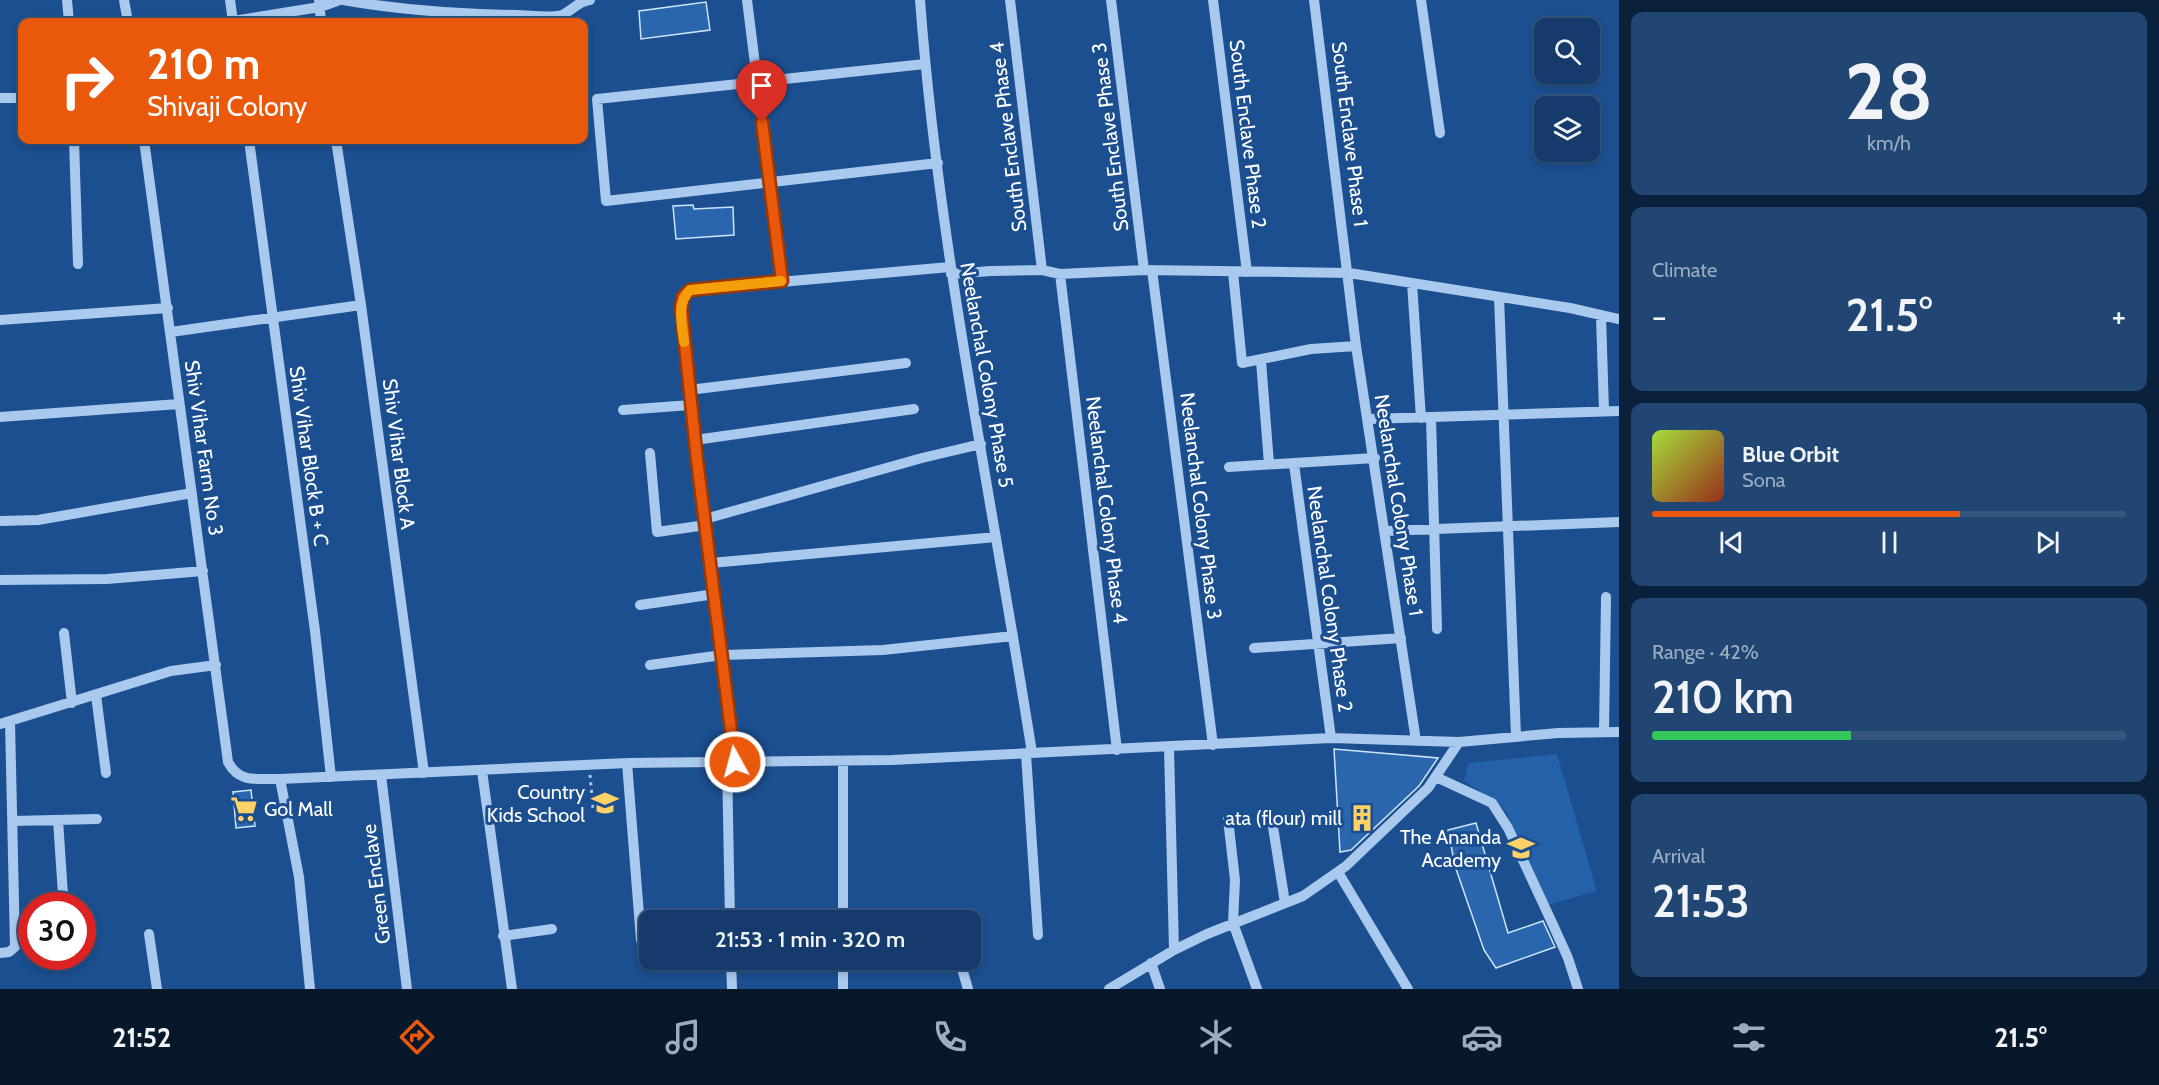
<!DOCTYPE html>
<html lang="en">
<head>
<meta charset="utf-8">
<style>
  body { margin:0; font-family:Cabin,sans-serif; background:#214673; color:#f1f3f6; height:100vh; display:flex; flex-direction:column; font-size:22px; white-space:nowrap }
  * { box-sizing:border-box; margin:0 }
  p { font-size:20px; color:#9dadc1 }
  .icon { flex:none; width:33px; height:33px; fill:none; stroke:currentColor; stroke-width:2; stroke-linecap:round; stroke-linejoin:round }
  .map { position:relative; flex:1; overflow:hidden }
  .sheet { display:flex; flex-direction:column; gap:12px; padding:12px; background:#0b203b; width:540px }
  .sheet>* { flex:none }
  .guide { position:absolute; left:18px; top:18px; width:570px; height:126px; border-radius:12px; box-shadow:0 3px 9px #0003,0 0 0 2px #33557e; background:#ea580c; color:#fff; overflow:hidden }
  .fabs { position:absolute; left:1534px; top:18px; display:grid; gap:12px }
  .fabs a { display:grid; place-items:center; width:66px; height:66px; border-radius:12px; background:#143b6b; box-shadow:0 3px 9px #0003,0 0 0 2px #33557e; font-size:30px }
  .speed { position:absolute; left:18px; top:892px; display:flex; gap:12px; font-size:30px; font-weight:700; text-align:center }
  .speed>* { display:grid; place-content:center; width:78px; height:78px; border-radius:50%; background:#143b6b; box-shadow:0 3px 9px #0003,0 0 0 2px #33557e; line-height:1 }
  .speed .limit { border:9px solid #d22; background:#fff; color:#111 }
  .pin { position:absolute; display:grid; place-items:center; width:51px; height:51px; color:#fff; margin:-62px -26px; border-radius:50% 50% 50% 0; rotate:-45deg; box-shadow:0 0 6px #0007 }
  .pin .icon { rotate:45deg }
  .me { position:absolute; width:66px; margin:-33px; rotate:353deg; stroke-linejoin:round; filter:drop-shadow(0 0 4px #0008) }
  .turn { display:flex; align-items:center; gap:21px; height:126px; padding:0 30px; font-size:27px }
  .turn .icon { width:78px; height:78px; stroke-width:2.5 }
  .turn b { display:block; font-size:42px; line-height:51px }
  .big { font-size:45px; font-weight:600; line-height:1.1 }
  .sheet .tile { flex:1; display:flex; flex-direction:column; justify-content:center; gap:9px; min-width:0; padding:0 21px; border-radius:12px; background:#214673 }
  .sheet .dial { align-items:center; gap:0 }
  .dial b { font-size:78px; line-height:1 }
  .song { display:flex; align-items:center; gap:18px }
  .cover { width:72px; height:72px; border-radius:9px; background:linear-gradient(135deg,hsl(80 70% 55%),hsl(10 70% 35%)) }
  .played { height:6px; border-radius:3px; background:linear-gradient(90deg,#ea580c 65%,#33557e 65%) }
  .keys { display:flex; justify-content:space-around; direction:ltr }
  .heat { display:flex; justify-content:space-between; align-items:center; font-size:33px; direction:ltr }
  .charge { height:9px; border-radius:4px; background:linear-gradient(90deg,#34c759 42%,#33557e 0) }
  .trip { position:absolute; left:639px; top:910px; width:342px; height:60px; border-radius:12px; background:#143b6b; box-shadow:0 3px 9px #0003,0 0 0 2px #33557e; font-weight:600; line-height:60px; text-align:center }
  .tabs { display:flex; height:96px; justify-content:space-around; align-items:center; background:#08182b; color:#9dadc1 }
  .tabs .icon { width:42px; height:42px }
  .tabs .selected { color:#ea580c }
  .tabs b { font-size:27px; color:#f1f3f6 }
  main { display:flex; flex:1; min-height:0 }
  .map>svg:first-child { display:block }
  .green { fill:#2461a8 }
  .building { fill:#2a66ad; stroke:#cfe3fa; stroke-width:1.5 }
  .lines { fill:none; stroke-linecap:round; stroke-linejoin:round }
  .path { stroke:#a9c9ee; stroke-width:3; stroke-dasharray:3 4.5; stroke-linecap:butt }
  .minor { stroke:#a9c9ee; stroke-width:10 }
  .route-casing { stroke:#983908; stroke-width:15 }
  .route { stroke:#ea580c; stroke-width:10 }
  .slow { stroke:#f59e0b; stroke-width:10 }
  .labels { text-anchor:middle; stroke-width:6; stroke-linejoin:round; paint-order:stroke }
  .street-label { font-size:20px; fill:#fff; stroke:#1b4f8f }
  .poi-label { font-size:20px; fill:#fff; stroke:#1b4f8f; text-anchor:end }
</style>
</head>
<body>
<main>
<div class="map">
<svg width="1619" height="989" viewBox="0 0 1619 989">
  <rect width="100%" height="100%" fill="#1b4f8f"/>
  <!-- green -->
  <path class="green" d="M1557,754L1597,891L1544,906L1508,815L1496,801L1464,781L1468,763Z"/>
  <!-- building -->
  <path class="building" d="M706,2L710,30L641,39L639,11Z
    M693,205L694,209L733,207L734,235L676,239L673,206Z
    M1334,749L1438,758L1419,786L1351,850L1340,852Z
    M251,790L255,826L236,828L233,792Z
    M1476,823L1508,933L1543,921L1555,947L1496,968L1484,950L1455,866L1448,830Z"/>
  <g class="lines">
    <!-- path -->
    <path class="path" d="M590,775L593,808"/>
    <!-- minor -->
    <path class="minor" d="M67,0L69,22
      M124,0L128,22
      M230,0L233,22
      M319,0L321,22
      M343,0C400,10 458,14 516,15C530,15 549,19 562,15C572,11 578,1 590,0
      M747,0L782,281
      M920,0C939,253 993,503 1032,753
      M1010,0L1042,270
      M1111,0L1144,270
      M1213,0L1247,272
      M1314,0L1356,346L1416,741
      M1421,0L1440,133
      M227,22L320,7L340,0
      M925,64L597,99L606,201L938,163
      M0,98H22
      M74,140L78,264
      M144,140L228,762C240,784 257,778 280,779L627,763L892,760L1331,738L1459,742L1558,733L1619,732
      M249,140L315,631L331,777
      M336,140L361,305L424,773
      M1152,270L1213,745
      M1233,272L1242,363L1311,349L1356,346
      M951,274L991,271L1042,270L1060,274L1144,270L1349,273L1570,308L1619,319
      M1060,274L1117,750
      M1412,283L1421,418
      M1499,297L1516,736
      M1601,316L1604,411
      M0,320L168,308
      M171,332L361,305
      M1261,361L1269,464
      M689,390L906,363
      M623,410L691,405
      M0,417L179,404
      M1431,418L1437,629
      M1369,419L1619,411
      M695,440L914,409
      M650,453L657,532L706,525
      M1294,464L1331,738
      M1229,467L1375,458
      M705,519L922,458L981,444
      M0,521L38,520L192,493
      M1386,531L1619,522
      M711,563L996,537
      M0,580L107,579L203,571
      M640,605L715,594
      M64,633L72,703
      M1254,648L1401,638
      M650,665L722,655L883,650L1013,636
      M96,695L106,773
      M0,724L171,671L216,665
      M1604,732L1606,597
      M1169,748L1174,950
      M1026,754L1038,935
      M843,761V921
      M727,762L730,921
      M735,762L697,460L681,306L683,297L690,290L950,267
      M627,763L641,940
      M482,771L512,989
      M381,775L407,989
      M1436,777L1492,803L1508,828L1554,927L1568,958L1578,989
      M280,779L299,877L310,989
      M1228,819L1235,880L1233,923L1257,989
      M58,820L63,895
      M13,821L97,819
      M1273,827L1285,903
      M1338,872L1408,989
      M149,934L157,989
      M503,936L552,929
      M0,953L9,952L15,947L10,721
      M731,960L732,989
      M843,960V989
      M1151,963L1160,989
      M963,972L968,989
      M1109,989L1174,950L1207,934L1303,896L1346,866L1428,788L1459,742"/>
  </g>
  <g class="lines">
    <defs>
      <path id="route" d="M735,762L697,460L681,306L683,297L690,290L782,281L762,122"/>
    </defs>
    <!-- route casing -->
    <use href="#route" class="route-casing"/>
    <!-- route -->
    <use href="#route" class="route"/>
    <!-- slow -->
    <path class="slow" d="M684,342C682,323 676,304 690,290L781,281"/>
  </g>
  <!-- icons -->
  <defs>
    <symbol id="school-bare" viewBox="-9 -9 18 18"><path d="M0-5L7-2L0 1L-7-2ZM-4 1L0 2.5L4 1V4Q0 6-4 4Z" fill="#ffd166" stroke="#1b4f8f" stroke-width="2.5" paint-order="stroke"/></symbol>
    <symbol id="supermarket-bare" viewBox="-9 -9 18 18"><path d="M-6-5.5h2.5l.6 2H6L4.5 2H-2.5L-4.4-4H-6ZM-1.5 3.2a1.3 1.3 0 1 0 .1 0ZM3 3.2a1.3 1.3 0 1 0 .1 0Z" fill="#ffd166" stroke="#1b4f8f" stroke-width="2.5" paint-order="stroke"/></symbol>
    <symbol id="building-bare" viewBox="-9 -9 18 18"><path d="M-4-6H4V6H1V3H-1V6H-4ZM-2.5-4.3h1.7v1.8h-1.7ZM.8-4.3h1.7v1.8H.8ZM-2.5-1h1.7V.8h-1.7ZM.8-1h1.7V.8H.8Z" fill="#ffd166" stroke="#1b4f8f" stroke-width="2.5" paint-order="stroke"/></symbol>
  </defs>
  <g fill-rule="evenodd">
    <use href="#school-bare" x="586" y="784" width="38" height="38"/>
    <use href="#supermarket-bare" x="225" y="790" width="38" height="38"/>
    <use href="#building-bare" x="1343" y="799" width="38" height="38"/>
    <use href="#school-bare" x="1502" y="829" width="38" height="38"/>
  </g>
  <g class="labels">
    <!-- street labels -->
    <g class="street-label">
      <text transform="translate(1248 134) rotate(83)" y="7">South Enclave Phase 2</text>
      <text transform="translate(1350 134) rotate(83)" y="7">South Enclave Phase 1</text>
      <text transform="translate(1008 137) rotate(-97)" y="7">South Enclave Phase 4</text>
      <text transform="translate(1110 137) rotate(-97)" y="7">South Enclave Phase 3</text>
      <text transform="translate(987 375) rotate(80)" y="7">Neelanchal Colony Phase 5</text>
      <text transform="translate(204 448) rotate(82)" y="7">Shiv Vihar Farm No 3</text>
      <text transform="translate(399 454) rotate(83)" y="7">Shiv Vihar Block A</text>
      <text transform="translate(309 456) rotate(82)" y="7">Shiv Vihar Block B + C</text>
      <text transform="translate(1399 505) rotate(81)" y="7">Neelanchal Colony Phase 1</text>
      <text transform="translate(1201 506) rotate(83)" y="7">Neelanchal Colony Phase 3</text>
      <text transform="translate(1107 510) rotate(83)" y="7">Neelanchal Colony Phase 4</text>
      <text transform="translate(1330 599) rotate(82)" y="7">Neelanchal Colony Phase 2</text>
      <text transform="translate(376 884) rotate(-97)" y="7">Green Enclave</text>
    </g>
    <!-- poi labels -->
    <g class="poi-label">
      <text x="585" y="799">Country<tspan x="585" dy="23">Kids School</tspan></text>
      <text x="264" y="816" text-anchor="start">Gol Mall</text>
      <text x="1342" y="825">ata (flour) mill</text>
      <text x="1501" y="844">The Ananda<tspan x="1501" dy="23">Academy</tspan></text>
    </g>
  </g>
</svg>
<div class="fabs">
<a><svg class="icon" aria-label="search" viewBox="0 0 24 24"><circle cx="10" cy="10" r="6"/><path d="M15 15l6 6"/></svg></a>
<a><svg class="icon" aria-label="layers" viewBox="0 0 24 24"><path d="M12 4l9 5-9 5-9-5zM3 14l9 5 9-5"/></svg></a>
</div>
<div class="speed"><div class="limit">30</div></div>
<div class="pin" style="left:762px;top:122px;background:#d93025"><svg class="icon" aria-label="arrive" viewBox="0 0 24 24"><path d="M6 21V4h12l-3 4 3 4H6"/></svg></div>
<svg class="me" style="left:735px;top:762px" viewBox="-20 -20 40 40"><circle r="17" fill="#ea580c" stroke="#fff" stroke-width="3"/><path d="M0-11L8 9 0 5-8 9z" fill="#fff"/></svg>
<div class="trip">21:53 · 1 min · 320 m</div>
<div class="guide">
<div class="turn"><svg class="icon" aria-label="right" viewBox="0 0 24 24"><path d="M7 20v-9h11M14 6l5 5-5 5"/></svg><div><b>210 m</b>Shivaji Colony</div></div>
</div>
</div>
<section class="sheet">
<div class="tile dial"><b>28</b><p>km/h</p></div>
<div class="tile"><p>Climate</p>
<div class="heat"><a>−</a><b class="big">21.5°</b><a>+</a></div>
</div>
<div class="tile">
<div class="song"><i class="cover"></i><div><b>Blue Orbit</b><p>Sona</p></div></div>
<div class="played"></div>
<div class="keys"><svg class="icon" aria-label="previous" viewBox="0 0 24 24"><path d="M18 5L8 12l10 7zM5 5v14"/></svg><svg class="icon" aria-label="pause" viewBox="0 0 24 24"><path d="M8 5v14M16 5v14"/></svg><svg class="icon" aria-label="next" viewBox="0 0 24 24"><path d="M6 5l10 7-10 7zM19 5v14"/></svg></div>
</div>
<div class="tile"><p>Range · 42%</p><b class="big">210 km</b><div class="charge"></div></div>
<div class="tile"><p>Arrival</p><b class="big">21:53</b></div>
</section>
</main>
<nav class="tabs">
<b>21:52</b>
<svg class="icon selected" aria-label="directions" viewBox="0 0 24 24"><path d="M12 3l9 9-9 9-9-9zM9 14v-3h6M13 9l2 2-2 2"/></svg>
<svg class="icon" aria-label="music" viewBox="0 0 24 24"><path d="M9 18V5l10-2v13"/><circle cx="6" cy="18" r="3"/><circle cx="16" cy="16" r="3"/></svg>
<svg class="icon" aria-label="phone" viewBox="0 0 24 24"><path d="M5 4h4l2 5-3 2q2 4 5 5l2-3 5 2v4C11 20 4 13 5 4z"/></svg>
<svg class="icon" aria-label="climate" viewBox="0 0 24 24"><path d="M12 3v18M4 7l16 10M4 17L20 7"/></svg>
<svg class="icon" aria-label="car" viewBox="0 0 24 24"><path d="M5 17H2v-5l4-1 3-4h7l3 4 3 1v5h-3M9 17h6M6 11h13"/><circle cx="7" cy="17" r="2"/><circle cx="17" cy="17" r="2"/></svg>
<svg class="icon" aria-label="filters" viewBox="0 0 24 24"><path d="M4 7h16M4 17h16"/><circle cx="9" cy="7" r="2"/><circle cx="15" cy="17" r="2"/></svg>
<b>21.5°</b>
</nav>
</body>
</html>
